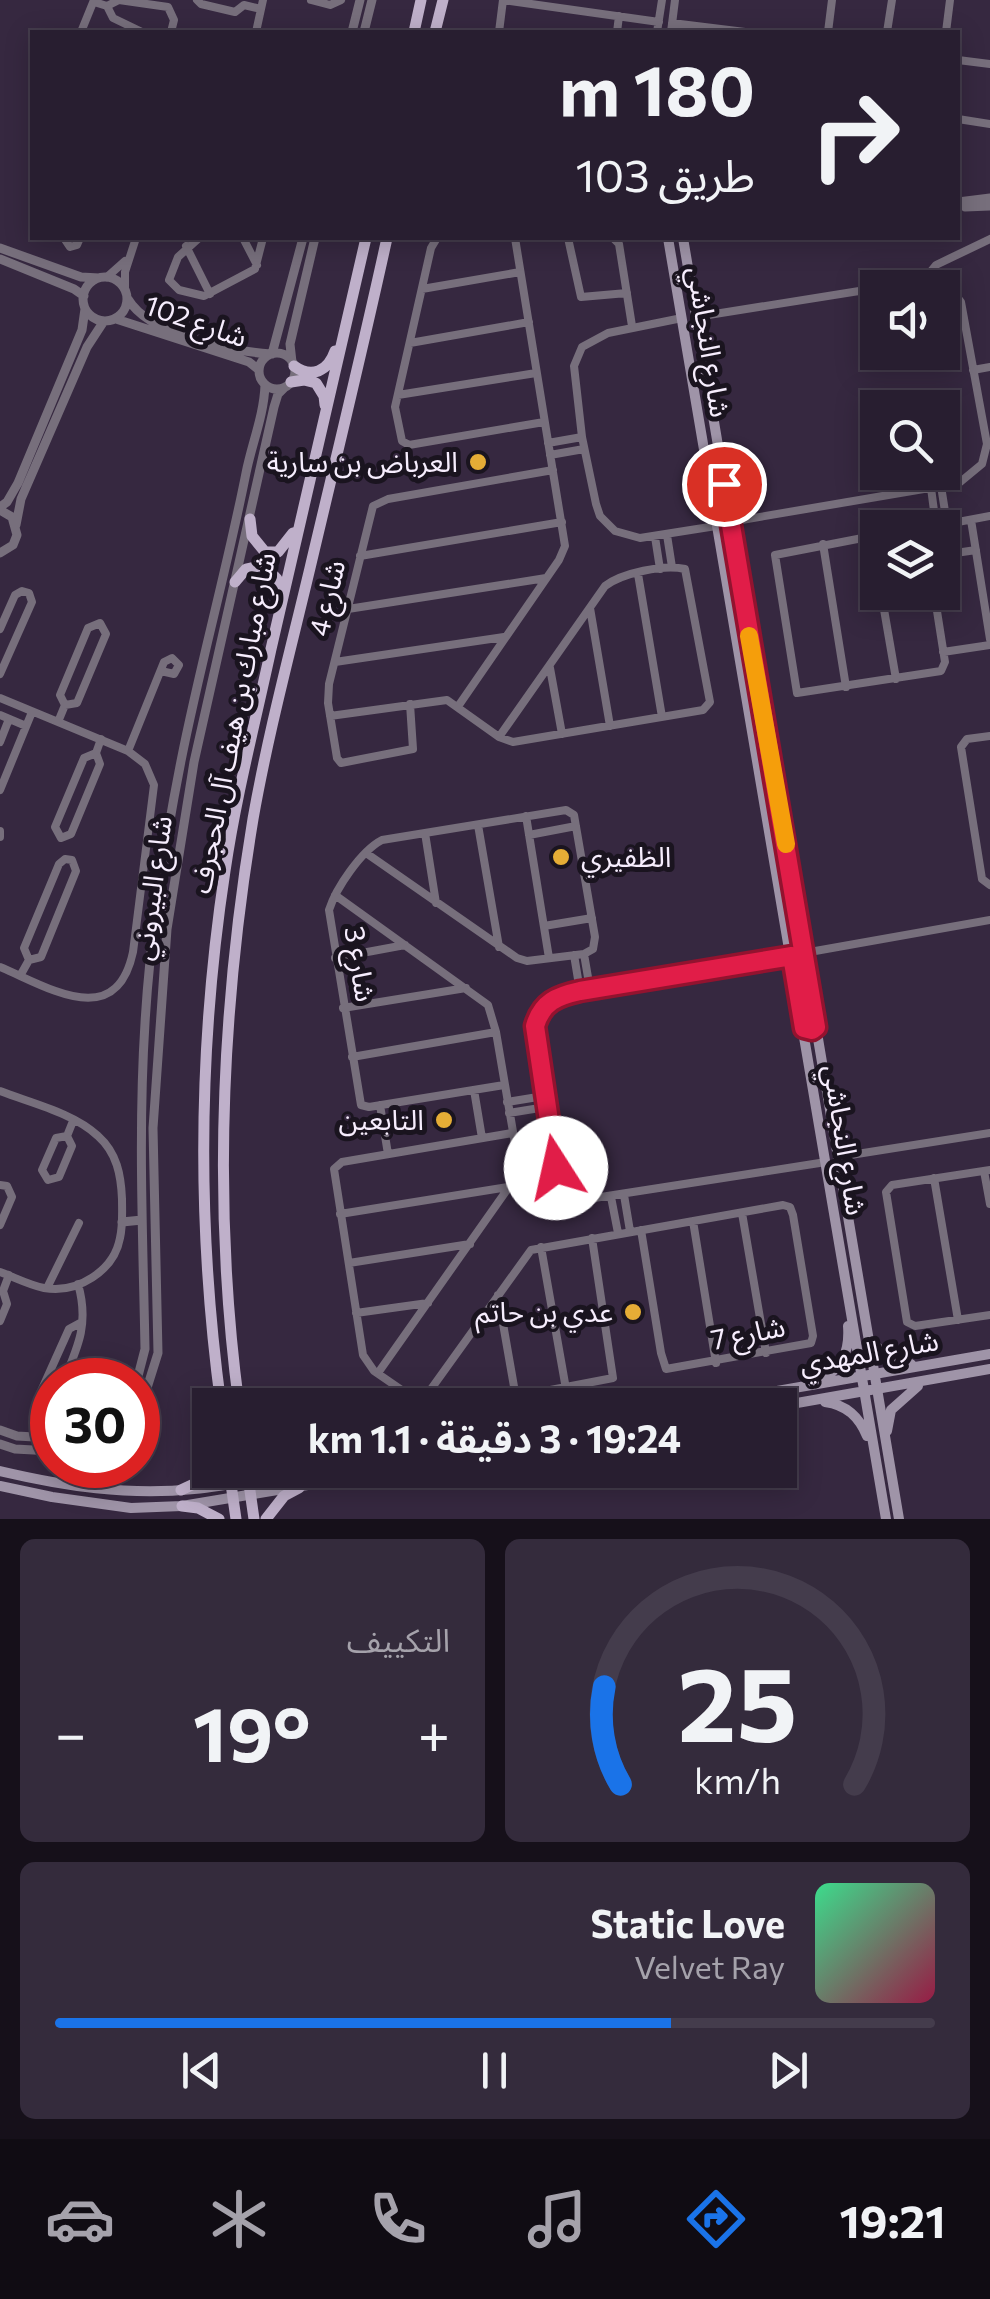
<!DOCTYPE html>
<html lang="ar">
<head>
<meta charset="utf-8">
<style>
  body { margin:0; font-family:Commissioner,"Noto Sans Arabic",sans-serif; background:#342b3c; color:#f1f3f6; direction:rtl; height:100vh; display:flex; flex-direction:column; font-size:38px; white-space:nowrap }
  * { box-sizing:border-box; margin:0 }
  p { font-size:32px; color:#a5a2ab }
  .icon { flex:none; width:55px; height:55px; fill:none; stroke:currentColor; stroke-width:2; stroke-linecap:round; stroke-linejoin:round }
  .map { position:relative; height:1519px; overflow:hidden; direction:ltr }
  .panel { display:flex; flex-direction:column; gap:20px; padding:20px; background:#16101a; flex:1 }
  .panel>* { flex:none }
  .top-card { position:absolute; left:30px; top:30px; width:930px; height:210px; border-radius:0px; box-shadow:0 5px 25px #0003,0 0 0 2px #443c4c; direction:rtl; background:#281e30; color:#f1f3f6; overflow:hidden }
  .fabs { position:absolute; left:860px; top:270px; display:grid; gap:20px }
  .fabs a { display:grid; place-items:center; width:100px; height:100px; border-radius:0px; background:#281e30; box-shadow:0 5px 25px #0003,0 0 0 2px #443c4c; font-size:50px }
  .speed { position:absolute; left:30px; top:1358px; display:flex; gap:20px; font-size:50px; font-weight:700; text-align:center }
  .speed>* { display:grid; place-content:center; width:130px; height:130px; border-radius:50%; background:#281e30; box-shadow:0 5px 25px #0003,0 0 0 2px #443c4c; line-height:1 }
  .speed .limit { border:15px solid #d22; background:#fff; color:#111 }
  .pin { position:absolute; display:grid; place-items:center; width:85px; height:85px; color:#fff; margin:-42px; border:5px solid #fff; border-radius:50%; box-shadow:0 2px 10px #0007 }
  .me { position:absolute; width:110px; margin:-55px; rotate:350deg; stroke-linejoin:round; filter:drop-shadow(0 0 8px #0008) }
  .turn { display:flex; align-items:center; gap:35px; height:210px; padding:0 40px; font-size:45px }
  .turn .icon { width:130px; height:130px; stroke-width:2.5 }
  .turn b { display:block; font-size:70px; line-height:85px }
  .big { font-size:75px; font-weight:700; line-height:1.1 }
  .panel .card { flex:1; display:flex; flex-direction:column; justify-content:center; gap:15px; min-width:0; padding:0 35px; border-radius:15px; background:#342b3c }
  .panel .dial { align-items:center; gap:0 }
  .dial svg { height:260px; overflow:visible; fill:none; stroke:#443c4c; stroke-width:7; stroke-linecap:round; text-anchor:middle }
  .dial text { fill:#f1f3f6; stroke:none }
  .song { display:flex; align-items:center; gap:30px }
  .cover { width:120px; height:120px; border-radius:15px; background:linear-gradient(135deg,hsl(150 70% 55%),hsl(340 70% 35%)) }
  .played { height:10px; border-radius:5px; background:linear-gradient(90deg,#1a73e8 70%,#443c4c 70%) }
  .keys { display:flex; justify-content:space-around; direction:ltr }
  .heat { display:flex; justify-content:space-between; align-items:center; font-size:55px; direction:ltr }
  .panel .tiles { flex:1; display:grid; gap:20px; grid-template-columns:1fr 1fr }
  .card:last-child { grid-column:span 2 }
  .trip { position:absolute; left:192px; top:1388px; width:605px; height:100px; border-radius:0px; background:#281e30; box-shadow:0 5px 25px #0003,0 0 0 2px #443c4c; font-weight:700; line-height:100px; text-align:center; direction:rtl }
  .menu { display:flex; height:160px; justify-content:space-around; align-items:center; background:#100c13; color:#a5a2ab }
  .menu .icon { width:70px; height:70px }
  .menu .active { color:#1a73e8 }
  .menu b { font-size:45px; color:#f1f3f6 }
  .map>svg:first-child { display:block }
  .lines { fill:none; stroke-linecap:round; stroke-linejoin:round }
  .minor { stroke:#776f7c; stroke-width:8 }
  .tertiary { stroke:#776f7c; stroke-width:9 }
  .secondary { stroke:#9f94a8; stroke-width:10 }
  .primary { stroke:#bfb0ca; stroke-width:11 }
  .route-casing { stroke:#92132f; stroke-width:25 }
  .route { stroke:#e11d48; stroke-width:18 }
  .slow { stroke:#f59e0b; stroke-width:18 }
  .poi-dot { fill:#e5ad36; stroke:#1a141f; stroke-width:4 }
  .labels { text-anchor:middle; stroke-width:10; stroke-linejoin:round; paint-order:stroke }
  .street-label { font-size:28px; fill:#f6edfd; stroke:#1a141f }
  .poi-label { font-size:28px; fill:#f6edfd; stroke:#1a141f; text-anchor:end }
</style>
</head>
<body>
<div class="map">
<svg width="990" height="1519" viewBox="0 0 990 1519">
  <rect width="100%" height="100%" fill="#362840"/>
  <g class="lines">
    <!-- minor -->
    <path class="minor" d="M197,0L201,4L235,12L244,5L261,9
      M311,0L330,5L341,0
      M503,0L659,22
      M94,2L107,6L119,0L168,7L174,20L171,32
      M107,6L113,18L142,32
      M672,23L745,32
      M81,32L94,0
      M256,32L263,0
      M499,32L503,0
      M617,32L619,16
      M657,32L662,0
      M671,32L675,0
      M828,32L832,0
      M887,32L892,0
      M946,32L950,0
      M958,60L990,64
      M958,119L990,124
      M64,238L70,247L77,245L80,238
      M199,238L178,257L169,280L179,290L204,296L255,269L263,238
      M243,238L257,265
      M437,238L431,248L395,407L402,441L409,445L544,422
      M568,238L581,297L627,293
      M613,238L619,244L632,326
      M186,246L210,294
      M107,277L125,261
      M923,281L936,265L990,239
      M125,289V272L136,238
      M422,289L520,272
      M696,317L878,288
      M682,318L608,333L582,347L574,366L582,437L596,504L600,516L615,531L640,538L716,526
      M410,343L529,322
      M973,370L990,367
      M398,395L536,373
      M548,443L582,437
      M550,455L584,449
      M941,486L947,524
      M931,488L936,526
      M971,520L990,639
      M730,522L959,483L982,464L987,444L961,302C940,273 910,283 881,288
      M926,528L990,516
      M667,535L672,567
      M878,535L775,555L797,693L941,671L945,662L934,592
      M872,536L878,570
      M655,537L660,569
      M823,544L846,687
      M942,555L976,550
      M360,556L562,522
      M638,574L662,717
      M881,592L896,679
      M590,608L610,726
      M348,609L546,578
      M0,629L15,595L22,591L29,593L32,602L0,674
      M943,652L990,645
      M335,662L504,637
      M550,668L562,734
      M0,698L128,751L145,764L154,785L133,952C116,1032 48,987 0,967
      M410,704L413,749L341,763L337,758L328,703L329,684L373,506L388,499L553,470
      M459,705L559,560L565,546L515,238
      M0,715L26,726
      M330,716L447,700L499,737L513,742L703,710L710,702L685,569C664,564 622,573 605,586L499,737
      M58,722L65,705L60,695L88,628L100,623L106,634L77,703L65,705
      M990,736L967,739L961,747L982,879L990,885
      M0,742L9,719
      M128,751L164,662L172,658L179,665L174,674L161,671
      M96,753L84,758L55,827L61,838L71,834L100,764L96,753L101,739
      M0,790L32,712
      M526,816L549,958
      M478,825L499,947
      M0,831V837
      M425,833L436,903
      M529,835L576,826
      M366,853L517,958L527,961L584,954
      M335,895L488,1005L496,1032L518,1161L514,1179L509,1187L378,1373
      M544,926L592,918
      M804,953L990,920
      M584,954L590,989
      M574,955L580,991
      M792,956L580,991C557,996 542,1002 535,1026C537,1058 548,1156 562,1181C568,1191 577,1195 588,1199L826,1162
      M335,958L405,945
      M20,976L29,960L41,957L76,871L72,860L65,859L59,864L24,948L29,960
      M343,1008L466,988
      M352,1057L496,1032
      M504,1085L369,1107L361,1105L329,910C336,888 361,851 382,840L566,810L574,815L595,937L593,949L584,954
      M474,1090L482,1138
      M0,1091C31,1103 74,1113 98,1136C117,1153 121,1175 122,1199C122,1212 123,1225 120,1238C114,1271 77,1294 44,1288C29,1285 14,1277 0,1272
      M507,1102L544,1096
      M380,1105L388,1154
      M509,1113L546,1107
      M67,1136L72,1146L59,1177L48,1180L42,1170L56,1138L67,1136L73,1121
      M838,1157L990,1133
      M990,1170L892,1185L886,1192L907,1322L915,1326L990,1315
      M984,1171L990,1204
      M934,1178L958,1320
      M0,1185L7,1186L12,1197L0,1225
      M624,1195L630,1231
      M611,1197L618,1233
      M742,1213L766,1353
      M340,1214L508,1187
      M693,1221L716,1363
      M541,1247L566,1389
      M349,1263L470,1244
      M47,1288L79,1223
      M498,1295L516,1398
      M356,1313L428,1303
      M0,1321L7,1304L3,1291L9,1275
      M64,1380C79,1345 89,1322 78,1284
      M421,1403L531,1250L783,1205L790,1207L793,1215L813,1336L811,1343L666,1369L661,1353L641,1230
      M422,1404L374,1371L363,1355L334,1169L342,1162L512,1133
      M472,1405L613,1378L592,1238
      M52,1407L43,1410L38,1405V1398L69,1329L80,1323"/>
    <!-- tertiary -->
    <path class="tertiary" d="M352,32L360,0
      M364,32L372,0
      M958,202L990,198
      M965,207L990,206
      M0,248L81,277L99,278
      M0,259L74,289L84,296
      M83 299a22 22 0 1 1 44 0a22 22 0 1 1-44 0Z
      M128,299C149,335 230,351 271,354
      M116,319L249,362L259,370
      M259 371a18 18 0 1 1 36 0a18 18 0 1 1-36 0Z
      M272,354L303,238
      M292,362L290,344L315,238
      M0,507L7,502L18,483L82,330L85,309
      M0,510L12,517L17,535L13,545L0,553
      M16,525L21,499L87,347L104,321
      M122,1222L142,1220
      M137,1380L145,1349C143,1240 138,1132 145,1023C150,936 164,847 181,761C200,665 227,569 246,473C252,443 264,415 265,385
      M138,1404L147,1388L158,1353L153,1128L167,929L194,762L274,407L278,394L285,387
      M0,1430L17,1436L52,1438
      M0,1444L15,1449L52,1451"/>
    <!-- secondary -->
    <path class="secondary" d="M668,238L886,1519
      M683,238L899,1519
      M871,1341L886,1356L911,1364
      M819,1382C842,1367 850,1353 848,1326
      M825,1402C847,1405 859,1417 867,1436
      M697,1405L990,1354
      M780,1406L990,1369
      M887,1431L891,1410L918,1386
      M0,1471C64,1486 128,1496 194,1489C233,1485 272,1476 310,1470
      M0,1486L52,1497L131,1508L182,1506L398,1470"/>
    <!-- primary -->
    <path class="primary" d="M414,32L421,0
      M435,32L443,0
      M294,366C312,379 328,371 335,351
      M291,382L304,380L316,383L324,396L325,405
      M250,519L252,536L265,552H278L293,533
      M235,582L246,569L264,565L277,579V598
      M221,1405C197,1228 198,1048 225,871C236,796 255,723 271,649C302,512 335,375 366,238
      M239,1405C213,1210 221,1012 253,819C268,734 290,652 310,568C336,458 363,348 387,238
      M229,1470L236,1519
      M247,1470L254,1519
      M278,1470L295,1473
      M181,1490L196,1483L211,1470
      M182,1506L198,1508L219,1519
      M266,1519L284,1496L299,1488"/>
  </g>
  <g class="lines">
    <defs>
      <path id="route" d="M556,1168L535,1026C542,1002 557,996 580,991L792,956L804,1028L812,1030L816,1027L724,484"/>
    </defs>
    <!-- route casing -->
    <use href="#route" class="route-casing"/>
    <!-- route -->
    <use href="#route" class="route"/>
    <!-- slow -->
    <path class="slow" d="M749,636L786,844"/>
  </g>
  <!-- markers -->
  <g class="poi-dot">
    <circle cx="478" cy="462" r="10"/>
    <circle cx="561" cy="857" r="10"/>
    <circle cx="444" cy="1120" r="10"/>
    <circle cx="633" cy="1312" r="10"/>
  </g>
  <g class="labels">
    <!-- street labels -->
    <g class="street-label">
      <text transform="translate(196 321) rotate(19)" y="10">شارع 102</text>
      <text transform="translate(709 342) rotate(81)" y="10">شارع النجاشي</text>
      <text transform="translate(327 598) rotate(-77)" y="10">شارع 4</text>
      <text transform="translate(233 723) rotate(-79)" y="10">شارع مبارك بن هيف آل الحجرف</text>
      <text transform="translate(152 888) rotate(-82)" y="10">شارع البيروني</text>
      <text transform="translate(360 964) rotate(81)" y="10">شارع 3</text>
      <text transform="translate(845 1140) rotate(81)" y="10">شارع النجاشي</text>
      <text transform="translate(748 1333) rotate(-11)" y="10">شارع 7</text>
      <text transform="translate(869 1352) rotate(-10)" y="10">شارع المهدي</text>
    </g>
    <!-- poi labels -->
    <g class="poi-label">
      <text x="458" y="472">العرباض بن سارية</text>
      <text x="581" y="867" text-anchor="start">الظفيري</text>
      <text x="424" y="1130">التابعين</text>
      <text x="613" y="1322">عدي بن حاتم</text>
    </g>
  </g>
</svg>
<div class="fabs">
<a><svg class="icon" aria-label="sound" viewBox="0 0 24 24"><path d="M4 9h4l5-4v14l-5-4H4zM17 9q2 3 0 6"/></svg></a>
<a><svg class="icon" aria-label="search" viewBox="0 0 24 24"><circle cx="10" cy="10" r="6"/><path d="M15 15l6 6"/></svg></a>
<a><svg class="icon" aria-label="layers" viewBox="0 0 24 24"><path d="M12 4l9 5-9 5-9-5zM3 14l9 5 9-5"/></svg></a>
</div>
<div class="speed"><div class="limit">30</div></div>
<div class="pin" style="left:724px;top:484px;background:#d93025"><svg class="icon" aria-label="arrive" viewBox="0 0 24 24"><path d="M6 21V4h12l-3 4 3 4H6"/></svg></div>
<svg class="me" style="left:556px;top:1168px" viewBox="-20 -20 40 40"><circle r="19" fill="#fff"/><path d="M0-13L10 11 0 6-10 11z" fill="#e11d48"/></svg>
<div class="trip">19:24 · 3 دقيقة · 1.1 km</div>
<div class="top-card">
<div class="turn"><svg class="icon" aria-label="right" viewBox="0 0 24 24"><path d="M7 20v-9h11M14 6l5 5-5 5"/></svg><div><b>180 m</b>طريق 103</div></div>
</div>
</div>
<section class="panel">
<div class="tiles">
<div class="card dial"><svg viewBox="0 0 100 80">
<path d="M14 69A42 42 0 1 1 86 69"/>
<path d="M14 69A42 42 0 0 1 9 39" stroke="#1a73e8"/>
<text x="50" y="56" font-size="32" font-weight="700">25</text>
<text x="50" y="72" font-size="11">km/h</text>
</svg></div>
<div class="card"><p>التكييف</p>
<div class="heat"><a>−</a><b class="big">19°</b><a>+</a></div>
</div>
<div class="card">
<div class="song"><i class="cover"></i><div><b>Static Love</b><p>Velvet Ray</p></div></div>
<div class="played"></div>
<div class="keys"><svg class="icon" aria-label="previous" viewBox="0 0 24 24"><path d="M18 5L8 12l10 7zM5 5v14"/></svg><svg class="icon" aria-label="pause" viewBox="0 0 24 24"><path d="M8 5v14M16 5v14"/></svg><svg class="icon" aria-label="next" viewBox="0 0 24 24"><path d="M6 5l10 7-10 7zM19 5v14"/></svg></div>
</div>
</div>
</section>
<nav class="menu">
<b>19:21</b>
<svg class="icon active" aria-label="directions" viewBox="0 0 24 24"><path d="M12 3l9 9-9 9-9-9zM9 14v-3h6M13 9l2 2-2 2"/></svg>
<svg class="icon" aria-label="music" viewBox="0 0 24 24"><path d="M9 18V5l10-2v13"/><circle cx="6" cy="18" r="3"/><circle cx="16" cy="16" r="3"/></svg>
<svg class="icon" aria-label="phone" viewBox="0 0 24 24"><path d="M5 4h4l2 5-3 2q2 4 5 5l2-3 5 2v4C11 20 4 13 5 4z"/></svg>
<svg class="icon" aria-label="climate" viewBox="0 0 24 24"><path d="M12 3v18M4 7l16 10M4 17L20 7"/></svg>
<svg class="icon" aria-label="car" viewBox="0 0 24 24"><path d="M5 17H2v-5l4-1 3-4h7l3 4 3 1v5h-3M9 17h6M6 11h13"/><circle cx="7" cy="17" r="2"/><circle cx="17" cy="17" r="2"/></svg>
</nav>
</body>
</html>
